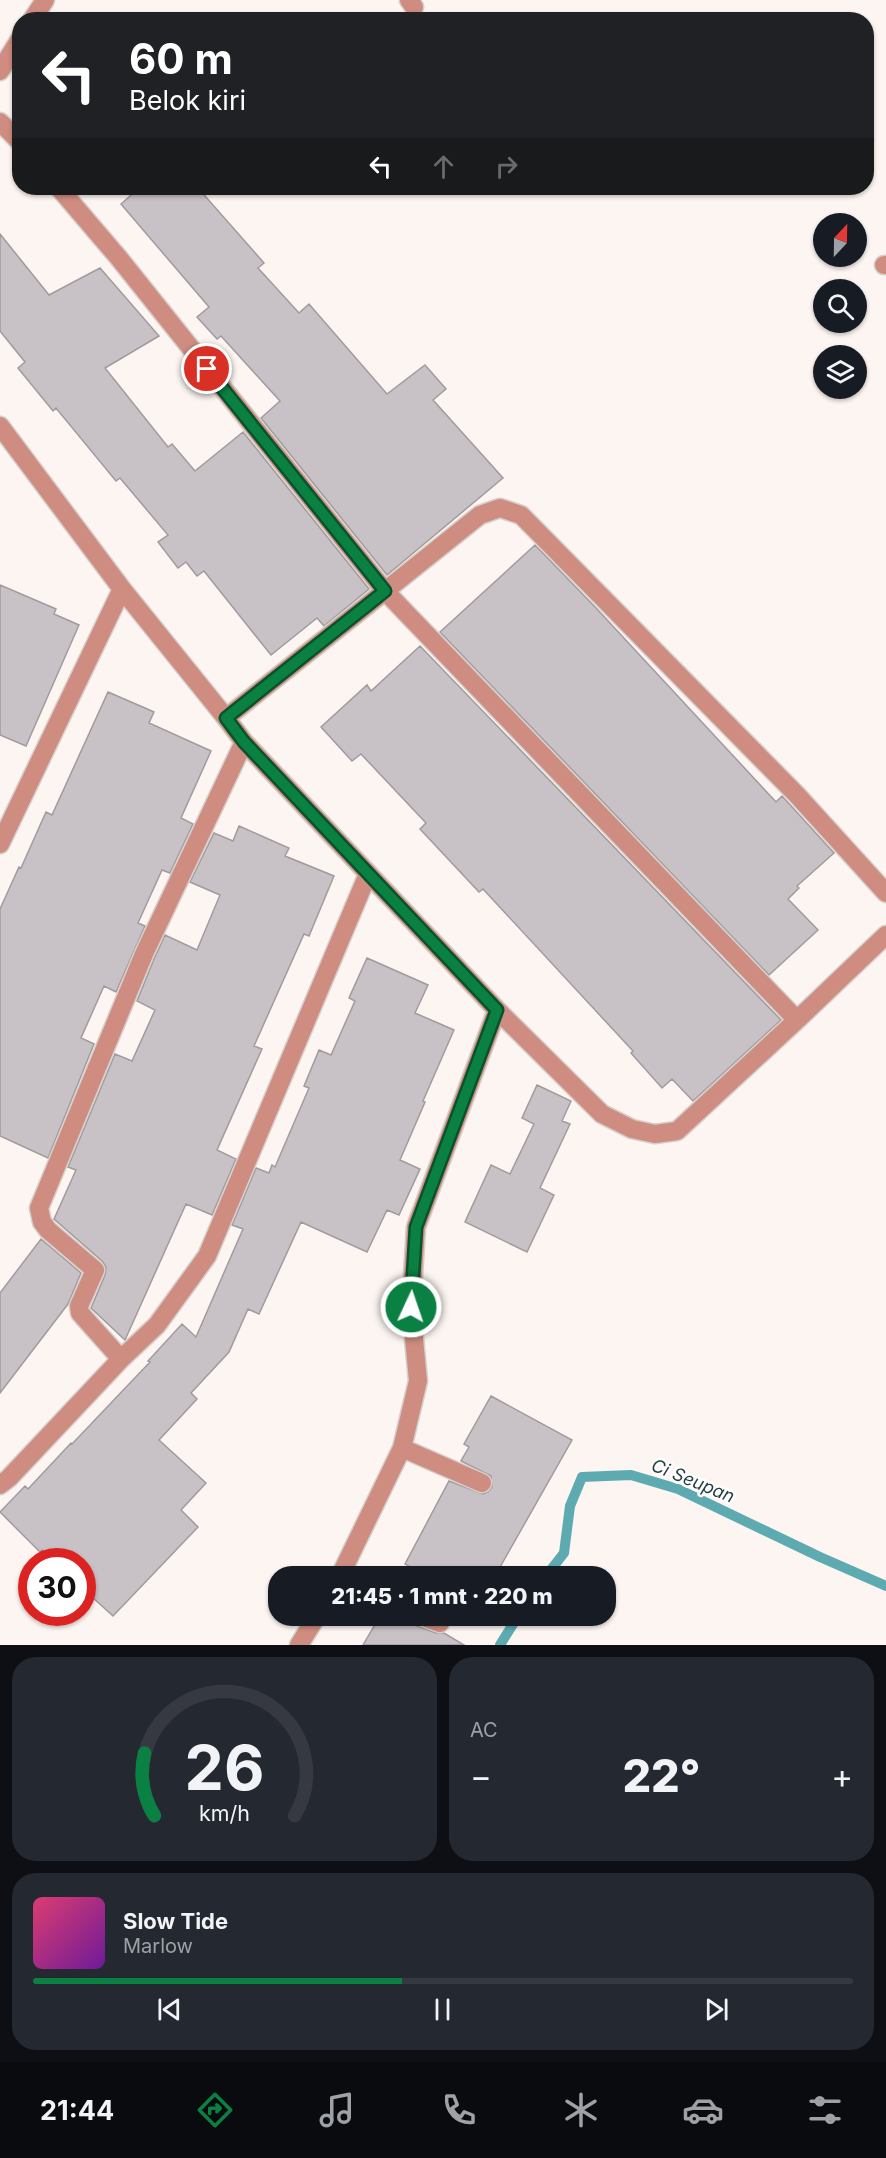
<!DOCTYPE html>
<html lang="id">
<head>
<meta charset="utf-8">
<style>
  body { margin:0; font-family:Inter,sans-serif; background:#242831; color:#f1f3f6; height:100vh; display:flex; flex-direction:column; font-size:22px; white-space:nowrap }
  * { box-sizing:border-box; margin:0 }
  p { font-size:20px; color:#9ea1a6 }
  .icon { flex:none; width:33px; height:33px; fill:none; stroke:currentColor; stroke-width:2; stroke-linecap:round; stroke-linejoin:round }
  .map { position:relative; height:1645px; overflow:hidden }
  .side { display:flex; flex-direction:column; gap:12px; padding:12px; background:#0d0f14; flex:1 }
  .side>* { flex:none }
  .top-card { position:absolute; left:12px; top:12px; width:862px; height:183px; border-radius:24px; box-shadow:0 2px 4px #0004; background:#202124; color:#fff; overflow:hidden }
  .needle { width:39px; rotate:22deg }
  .tools { position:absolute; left:813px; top:213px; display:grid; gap:12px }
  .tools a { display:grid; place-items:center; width:54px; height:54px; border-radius:50%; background:#171b24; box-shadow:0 2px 4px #0004; font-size:30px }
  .speed { position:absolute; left:18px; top:1548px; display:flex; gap:12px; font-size:30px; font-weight:700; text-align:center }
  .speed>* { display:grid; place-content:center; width:78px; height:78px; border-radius:50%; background:#171b24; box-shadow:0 2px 4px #0004; line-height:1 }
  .speed .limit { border:9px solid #d22; background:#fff; color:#111 }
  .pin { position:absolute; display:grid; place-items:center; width:51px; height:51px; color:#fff; margin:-26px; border:3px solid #fff; border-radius:50%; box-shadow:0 2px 6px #0007 }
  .me { position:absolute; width:66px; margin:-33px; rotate:3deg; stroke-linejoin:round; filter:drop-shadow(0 0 4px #0008) }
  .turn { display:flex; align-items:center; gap:21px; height:126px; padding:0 18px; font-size:27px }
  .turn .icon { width:78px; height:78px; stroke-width:2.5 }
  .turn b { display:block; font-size:42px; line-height:51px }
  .lanes { display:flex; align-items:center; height:57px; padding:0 18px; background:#0003; justify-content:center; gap:30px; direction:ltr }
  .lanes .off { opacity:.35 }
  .big { font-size:45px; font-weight:800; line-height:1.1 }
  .side .widget { flex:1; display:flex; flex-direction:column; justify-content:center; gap:9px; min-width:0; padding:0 21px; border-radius:24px; background:#242831 }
  .side .dial { align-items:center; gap:0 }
  .dial svg { height:156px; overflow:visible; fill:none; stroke:#363941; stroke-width:7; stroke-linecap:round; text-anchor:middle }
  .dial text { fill:#f1f3f6; stroke:none }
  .song { display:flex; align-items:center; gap:18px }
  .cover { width:72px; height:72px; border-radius:9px; background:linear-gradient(135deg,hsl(340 70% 55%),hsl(280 70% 35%)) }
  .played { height:6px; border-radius:3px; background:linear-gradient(90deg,#0b8043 45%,#363941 45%) }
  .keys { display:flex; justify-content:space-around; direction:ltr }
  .heat { display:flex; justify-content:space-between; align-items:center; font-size:33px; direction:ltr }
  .side .tiles { flex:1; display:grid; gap:12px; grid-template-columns:1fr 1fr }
  .widget:last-child { grid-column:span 2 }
  .trip { position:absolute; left:268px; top:1566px; width:348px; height:60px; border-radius:24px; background:#171b24; box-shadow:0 2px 4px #0004; font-weight:800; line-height:60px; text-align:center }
  .dock { display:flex; height:96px; justify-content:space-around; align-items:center; background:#090b0e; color:#9ea1a6 }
  .dock .icon { width:42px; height:42px }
  .dock .active { color:#0b8043 }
  .dock b { font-size:27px; color:#f1f3f6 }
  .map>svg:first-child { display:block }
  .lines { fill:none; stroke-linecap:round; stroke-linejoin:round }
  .stream { stroke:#5daab1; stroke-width:10 }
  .building { fill:#c8c2c7; stroke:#a09b9f; stroke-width:1.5 }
  .minor-casing { stroke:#d6d0cc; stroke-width:21 }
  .minor { stroke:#cf8c80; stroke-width:18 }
  .route-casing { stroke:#07532c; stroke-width:15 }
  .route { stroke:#0b8043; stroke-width:10 }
  .labels { text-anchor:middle; stroke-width:5; stroke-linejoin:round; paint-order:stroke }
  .water-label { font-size:18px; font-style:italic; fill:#263f42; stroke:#fff }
</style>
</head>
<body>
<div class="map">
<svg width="886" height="1645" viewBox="0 0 886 1645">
  <rect width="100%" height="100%" fill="#fcf5f1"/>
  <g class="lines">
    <!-- stream -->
    <path class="stream" d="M546,1576L564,1553L570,1506L582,1477L631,1475L678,1489L820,1557L886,1586
      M500,1645L518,1616"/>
  </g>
  <!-- building -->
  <path class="building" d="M139,188H198L264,263L258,268L299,313L309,304L387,394L425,365L446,389L433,400L503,478L387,575L261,418L280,401L221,336L217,339L197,317L209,307L121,204Z
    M0,234L49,295L100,268L159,336L105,368L168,447L172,444L195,471L243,432L369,589L324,626L317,618L271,655L204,571L197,576L186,562L178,568L158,542L168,535L120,478L116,481L56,408L53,411L18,368L25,362L0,331Z
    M535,545L597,609L776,802L782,796L834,853L797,886L799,888L788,899L818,930L769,975L440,632Z
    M0,585L56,609L54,614L79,625L26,746L0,735Z
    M420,646L781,1020L693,1101L672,1079L662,1088L631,1053L633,1051L483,889L479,892L420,829L426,823L361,754L352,761L321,727L367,685L371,691Z
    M108,692L154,712L149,723L211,751L181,818L193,824L170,873L162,870L138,923L145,926L116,992L104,986L81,1038L94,1044L48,1158L0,1136V909L19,867L21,868L46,812L52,815Z
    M239,826L289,848L285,856L334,876L309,936L304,934L254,1046L262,1049L217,1150L236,1159L212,1215L186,1204L125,1340L91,1308L105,1275L106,1267L102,1261L54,1219L76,1170L68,1167L115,1054L132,1061L155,1010L137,1001L154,959L165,935L197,950L220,895L190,882L214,833L233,841Z
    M367,958L428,985L415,1013L454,1030L423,1101L425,1102L400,1160L420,1169L399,1215L387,1210L367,1252L301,1222L259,1314L248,1309L229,1352L191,1393L197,1399L159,1440L206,1483L181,1510L198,1527L113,1616L82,1588V1562H54L42,1550L40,1552L0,1512L25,1486L28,1489L71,1443L72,1444L150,1362L148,1361L182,1324L196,1337L243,1229L232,1225L256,1168L269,1173L272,1165L275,1167L309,1088L304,1086L319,1050L331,1055L355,1001L349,998Z
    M537,1085L571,1101L562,1121L570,1124L540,1188L554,1195L527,1252L465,1222L491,1165L510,1174L534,1124L522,1118Z
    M41,1239L81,1273L68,1304L0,1393V1293Z
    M491,1396L572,1440L495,1576H428L405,1564L449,1481L483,1494L488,1492L492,1487L491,1476L461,1461L469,1447L464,1444Z
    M380,1616H411L413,1623L417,1626L436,1633H444L464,1645H363Z"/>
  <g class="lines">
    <defs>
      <path id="minor" d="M409,0L414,7
        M32,20L45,0
        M0,71L20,39
        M0,122L20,142
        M59,188L118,257L385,591L480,515L500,508L521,515L797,795L886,893
        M884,265H886
        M0,426L122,589L226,718L385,591L797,1020L677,1131L655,1134L632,1129L602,1114L497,1010L244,742L226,718
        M0,844L122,589
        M797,1020L886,935
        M121,1359L80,1313L79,1306L95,1270L48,1230L42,1222L39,1208L144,954L244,742
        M402,1448L482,1483
        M0,1485L9,1478L121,1359L157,1325L207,1256L368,874
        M340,1576L402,1448L418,1381L411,1307L416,1227L497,1010
        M422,1616L440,1623
        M299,1645L317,1616"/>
    </defs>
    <!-- minor casing -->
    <use href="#minor" class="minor-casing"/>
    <!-- minor -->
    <use href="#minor" class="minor"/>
  </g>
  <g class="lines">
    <defs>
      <path id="route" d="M207,369L385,591L226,718L244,742L497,1010L416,1227L411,1307"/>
    </defs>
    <!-- route casing -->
    <use href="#route" class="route-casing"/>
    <!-- route -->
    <use href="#route" class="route"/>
  </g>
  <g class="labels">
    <!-- water labels -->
    <g class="water-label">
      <text transform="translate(693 1481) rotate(22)" y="6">Ci Seupan</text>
    </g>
  </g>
</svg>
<div class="tools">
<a><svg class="needle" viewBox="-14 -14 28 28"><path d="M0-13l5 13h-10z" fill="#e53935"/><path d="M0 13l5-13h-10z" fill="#9ea1a6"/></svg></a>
<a><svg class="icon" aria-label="search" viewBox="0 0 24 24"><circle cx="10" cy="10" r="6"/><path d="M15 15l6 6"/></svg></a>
<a><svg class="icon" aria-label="layers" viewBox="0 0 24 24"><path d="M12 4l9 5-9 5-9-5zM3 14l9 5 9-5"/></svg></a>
</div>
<div class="speed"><div class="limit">30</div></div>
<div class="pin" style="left:207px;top:369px;background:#d93025"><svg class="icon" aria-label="arrive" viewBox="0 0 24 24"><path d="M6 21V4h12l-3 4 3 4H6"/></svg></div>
<svg class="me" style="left:411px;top:1307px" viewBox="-20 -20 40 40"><circle r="17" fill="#0b8043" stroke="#fff" stroke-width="3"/><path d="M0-11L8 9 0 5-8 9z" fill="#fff"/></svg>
<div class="trip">21:45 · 1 mnt · 220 m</div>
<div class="top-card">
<div class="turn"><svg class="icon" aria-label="left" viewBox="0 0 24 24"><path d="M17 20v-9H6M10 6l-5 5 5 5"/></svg><div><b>60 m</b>Belok kiri</div></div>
<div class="lanes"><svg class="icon" aria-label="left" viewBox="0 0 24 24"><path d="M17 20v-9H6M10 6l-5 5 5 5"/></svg><svg class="icon off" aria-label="ahead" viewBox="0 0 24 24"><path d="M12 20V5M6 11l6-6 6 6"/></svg><svg class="icon off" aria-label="right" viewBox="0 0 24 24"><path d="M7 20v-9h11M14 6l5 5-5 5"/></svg></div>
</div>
</div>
<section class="side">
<div class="tiles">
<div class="widget dial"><svg viewBox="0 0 100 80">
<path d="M14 69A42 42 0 1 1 86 69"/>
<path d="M14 69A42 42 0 0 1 9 37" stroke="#0b8043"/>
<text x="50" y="56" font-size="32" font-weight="700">26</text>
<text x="50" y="72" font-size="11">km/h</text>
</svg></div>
<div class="widget"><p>AC</p>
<div class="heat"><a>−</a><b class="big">22°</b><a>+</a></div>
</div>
<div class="widget">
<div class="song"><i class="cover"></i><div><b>Slow Tide</b><p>Marlow</p></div></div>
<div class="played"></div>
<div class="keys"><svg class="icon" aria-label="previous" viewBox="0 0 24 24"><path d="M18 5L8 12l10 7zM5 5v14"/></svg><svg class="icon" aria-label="pause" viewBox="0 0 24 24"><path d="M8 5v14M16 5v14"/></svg><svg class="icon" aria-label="next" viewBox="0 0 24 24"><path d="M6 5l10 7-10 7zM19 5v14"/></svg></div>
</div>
</div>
</section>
<nav class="dock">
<b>21:44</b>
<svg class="icon active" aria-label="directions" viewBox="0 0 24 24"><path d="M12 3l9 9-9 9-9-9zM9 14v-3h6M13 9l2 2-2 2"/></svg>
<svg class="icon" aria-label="music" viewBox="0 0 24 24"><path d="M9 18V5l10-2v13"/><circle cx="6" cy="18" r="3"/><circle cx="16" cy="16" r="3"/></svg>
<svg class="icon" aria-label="phone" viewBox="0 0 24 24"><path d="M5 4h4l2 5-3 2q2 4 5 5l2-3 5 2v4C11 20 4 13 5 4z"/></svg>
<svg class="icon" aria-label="climate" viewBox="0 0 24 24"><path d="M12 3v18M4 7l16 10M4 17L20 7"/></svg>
<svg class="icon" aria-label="car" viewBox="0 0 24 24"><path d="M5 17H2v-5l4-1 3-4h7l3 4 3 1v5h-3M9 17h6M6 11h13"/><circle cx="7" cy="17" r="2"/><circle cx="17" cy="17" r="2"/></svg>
<svg class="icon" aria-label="filters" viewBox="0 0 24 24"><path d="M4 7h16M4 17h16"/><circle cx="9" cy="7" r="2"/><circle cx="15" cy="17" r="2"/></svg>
</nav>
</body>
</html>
